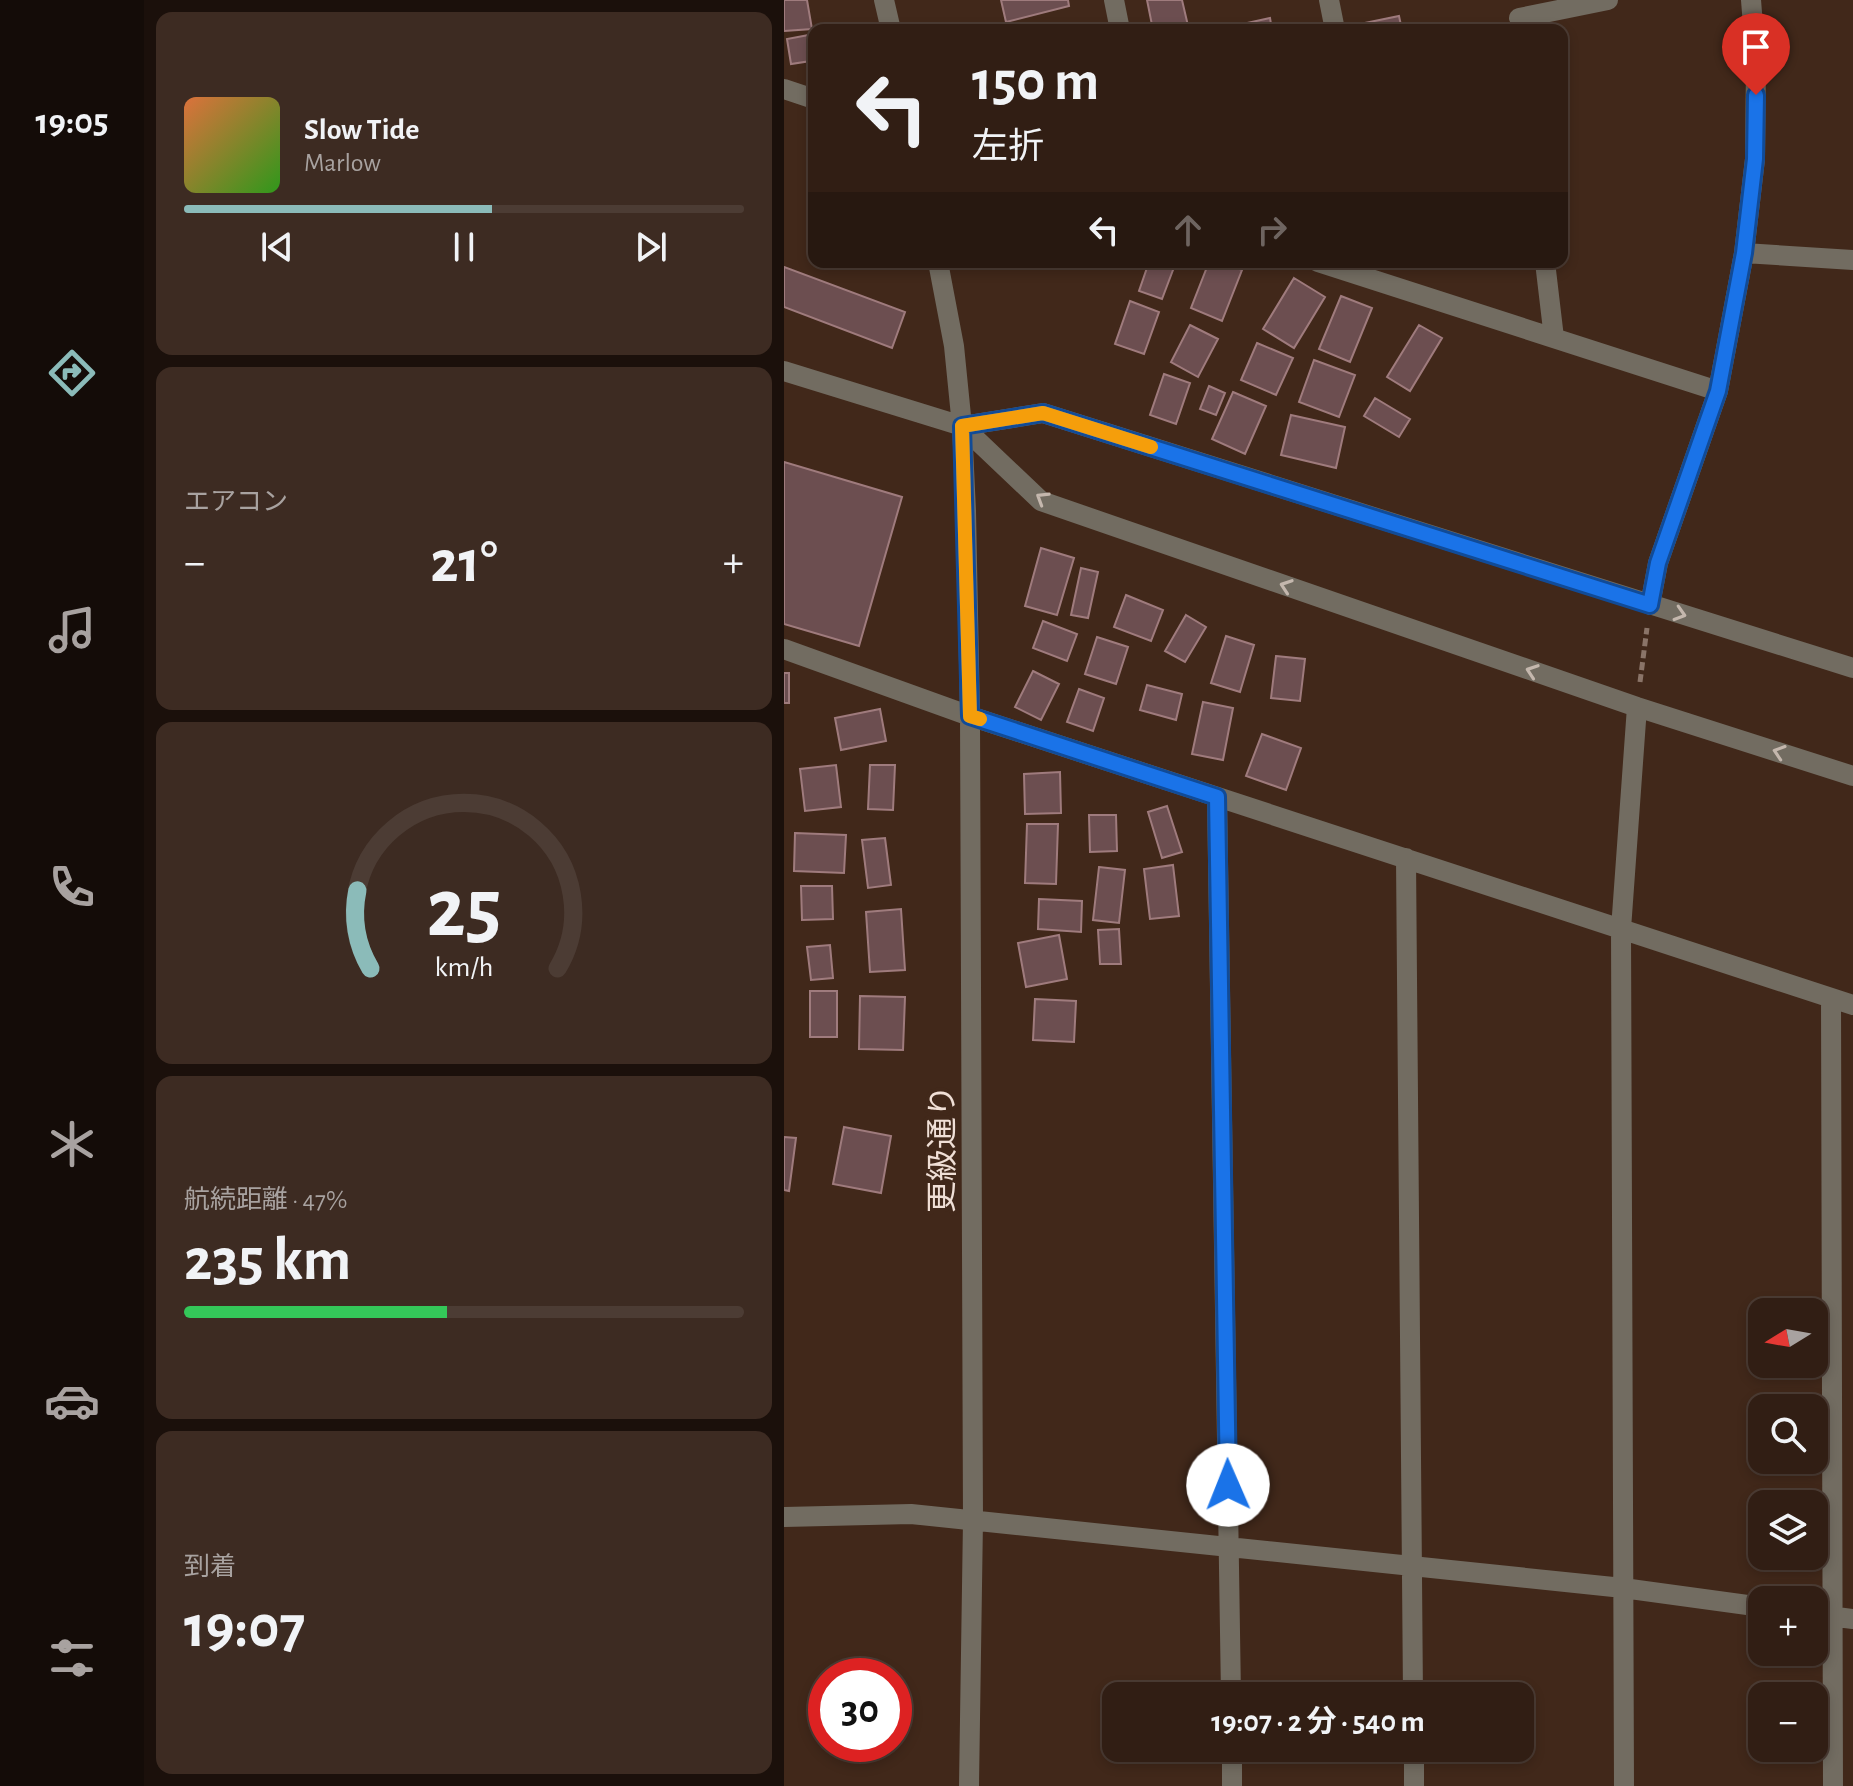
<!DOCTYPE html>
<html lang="ja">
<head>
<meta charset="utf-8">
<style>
  body { margin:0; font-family:"Alegreya Sans","Noto Sans JP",sans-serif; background:#3d2b22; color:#f1f3f6; height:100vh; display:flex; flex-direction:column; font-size:30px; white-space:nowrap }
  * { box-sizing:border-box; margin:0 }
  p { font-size:26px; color:#a8a2a0 }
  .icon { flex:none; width:44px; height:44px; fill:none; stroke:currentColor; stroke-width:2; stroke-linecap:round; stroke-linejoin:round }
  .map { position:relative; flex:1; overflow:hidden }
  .details { display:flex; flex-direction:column; gap:12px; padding:12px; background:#1b100b; width:640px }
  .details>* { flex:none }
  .guide { position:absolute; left:24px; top:24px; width:760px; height:244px; border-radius:16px; box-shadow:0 4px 12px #0003,0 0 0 2px #4c3c34; background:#311e14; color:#f1f3f6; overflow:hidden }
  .needle { width:52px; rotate:259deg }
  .buttons { position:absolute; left:964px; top:1298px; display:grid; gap:16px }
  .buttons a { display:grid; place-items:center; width:80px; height:80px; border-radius:16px; background:#311e14; box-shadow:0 4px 12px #0003,0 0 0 2px #4c3c34; font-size:40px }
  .speed { position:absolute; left:24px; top:1658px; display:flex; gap:16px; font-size:40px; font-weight:700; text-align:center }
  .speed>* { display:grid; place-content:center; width:104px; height:104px; border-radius:50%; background:#311e14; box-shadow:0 4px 12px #0003,0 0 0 2px #4c3c34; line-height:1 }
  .speed .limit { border:12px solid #d22; background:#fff; color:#111 }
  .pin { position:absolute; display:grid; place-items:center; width:68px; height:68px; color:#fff; margin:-82px -34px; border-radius:50% 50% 50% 0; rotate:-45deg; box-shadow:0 0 8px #0007 }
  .pin .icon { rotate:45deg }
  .me { position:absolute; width:88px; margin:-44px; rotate:359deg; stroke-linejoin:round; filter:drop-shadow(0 0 6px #0008) }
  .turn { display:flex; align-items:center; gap:28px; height:168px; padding:0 32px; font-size:36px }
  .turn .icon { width:104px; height:104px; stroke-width:2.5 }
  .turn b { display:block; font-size:56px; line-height:68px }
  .lanes { display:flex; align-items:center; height:76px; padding:0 32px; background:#0003; justify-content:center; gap:40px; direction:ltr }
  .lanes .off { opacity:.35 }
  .big { font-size:60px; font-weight:700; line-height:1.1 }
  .details .widget { flex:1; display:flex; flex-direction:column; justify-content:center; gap:12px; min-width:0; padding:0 28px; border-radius:16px; background:#3d2b22 }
  .details .dial { align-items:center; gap:0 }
  .dial svg { height:208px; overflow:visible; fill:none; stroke:#4c3c34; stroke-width:7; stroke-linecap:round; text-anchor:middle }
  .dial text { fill:#f1f3f6; stroke:none }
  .song { display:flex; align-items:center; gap:24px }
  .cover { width:96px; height:96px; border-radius:12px; background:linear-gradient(135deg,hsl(20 70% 55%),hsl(110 70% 35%)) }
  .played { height:8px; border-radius:4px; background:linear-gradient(90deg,#8bbbb9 55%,#4c3c34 55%) }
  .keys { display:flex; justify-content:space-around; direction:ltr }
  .heat { display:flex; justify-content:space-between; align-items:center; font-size:44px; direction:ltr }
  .charge { height:12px; border-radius:6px; background:linear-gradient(90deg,#34c759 47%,#4c3c34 0) }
  .trip { position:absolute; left:318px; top:1682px; width:432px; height:80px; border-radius:16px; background:#311e14; box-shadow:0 4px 12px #0003,0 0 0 2px #4c3c34; font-weight:700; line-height:80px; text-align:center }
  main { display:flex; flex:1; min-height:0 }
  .dock { display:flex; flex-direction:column; width:144px; justify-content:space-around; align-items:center; background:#140c08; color:#a8a2a0 }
  .dock .icon { width:56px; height:56px }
  .dock .active { color:#8bbbb9 }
  .dock b { font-size:36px; color:#f1f3f6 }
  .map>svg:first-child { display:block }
  .building { fill:#6c4e50; stroke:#9f7b7d; stroke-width:2 }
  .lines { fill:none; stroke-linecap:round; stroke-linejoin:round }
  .path { stroke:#8a7468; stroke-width:5; stroke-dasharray:8 4; stroke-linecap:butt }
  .minor { stroke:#726c61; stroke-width:20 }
  .oneway { stroke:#c4b7ad }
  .route-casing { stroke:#114b97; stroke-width:20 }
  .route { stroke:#1a73e8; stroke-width:14 }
  .slow { stroke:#f59e0b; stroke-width:14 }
  .labels { text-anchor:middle; stroke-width:8; stroke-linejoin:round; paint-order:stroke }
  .street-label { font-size:32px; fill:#f0dfd6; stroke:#41281a }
</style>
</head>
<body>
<main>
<nav class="dock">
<b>19:05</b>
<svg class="icon active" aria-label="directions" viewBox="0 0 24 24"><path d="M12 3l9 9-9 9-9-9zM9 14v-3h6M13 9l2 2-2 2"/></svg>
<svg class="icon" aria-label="music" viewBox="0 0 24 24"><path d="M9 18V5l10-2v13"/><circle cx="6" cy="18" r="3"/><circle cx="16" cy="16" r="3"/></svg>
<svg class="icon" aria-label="phone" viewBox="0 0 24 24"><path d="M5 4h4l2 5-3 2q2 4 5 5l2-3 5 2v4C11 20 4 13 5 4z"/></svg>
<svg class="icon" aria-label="climate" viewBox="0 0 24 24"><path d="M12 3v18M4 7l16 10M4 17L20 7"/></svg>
<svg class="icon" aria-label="car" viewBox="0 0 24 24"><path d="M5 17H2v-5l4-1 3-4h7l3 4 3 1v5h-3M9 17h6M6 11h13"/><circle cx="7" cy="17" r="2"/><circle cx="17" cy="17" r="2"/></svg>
<svg class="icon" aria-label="filters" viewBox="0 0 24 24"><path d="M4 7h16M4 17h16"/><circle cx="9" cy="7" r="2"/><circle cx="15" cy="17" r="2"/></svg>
</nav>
<section class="details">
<div class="widget">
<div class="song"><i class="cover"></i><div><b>Slow Tide</b><p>Marlow</p></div></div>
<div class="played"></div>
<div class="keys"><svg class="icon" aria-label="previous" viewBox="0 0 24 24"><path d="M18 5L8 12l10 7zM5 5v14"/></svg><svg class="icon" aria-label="pause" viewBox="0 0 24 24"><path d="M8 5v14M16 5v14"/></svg><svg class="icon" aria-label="next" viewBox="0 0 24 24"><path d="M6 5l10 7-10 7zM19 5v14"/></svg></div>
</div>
<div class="widget"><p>エアコン</p>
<div class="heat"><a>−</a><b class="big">21°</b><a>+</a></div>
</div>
<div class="widget dial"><svg viewBox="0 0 100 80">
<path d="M14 69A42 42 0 1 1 86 69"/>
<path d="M14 69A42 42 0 0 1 9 39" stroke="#8bbbb9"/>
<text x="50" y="56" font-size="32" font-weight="700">25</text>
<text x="50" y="72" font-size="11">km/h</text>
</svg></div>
<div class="widget"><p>航続距離 · 47%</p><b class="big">235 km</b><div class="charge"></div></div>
<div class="widget"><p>到着</p><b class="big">19:07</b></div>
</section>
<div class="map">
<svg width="1069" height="1786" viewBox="0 0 1069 1786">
  <rect width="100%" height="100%" fill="#41281a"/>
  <!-- building -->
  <path class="building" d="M0,0H23L28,29L0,31Z
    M217,0H284L285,6L222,22Z
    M363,0H398L405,30H369Z
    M615,16L618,30H567L566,26Z
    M486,18L488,30H455L454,25Z
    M280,24L281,30H250Z
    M30,34V78L27,61L7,64L3,39Z
    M365,262H392L378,299L355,291Z
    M425,262H438L458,270L438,321L407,308Z
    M0,267L121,312L108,348L0,307Z
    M510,278L541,297L510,348L479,329Z
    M557,296L588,308L566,362L535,349Z
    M346,301L375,312L360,354L331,344Z
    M406,325L434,339L414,377L387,362Z
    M635,325L658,338L626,391L603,377Z
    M473,343L509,358L492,395L457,380Z
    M530,360L571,375L555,417L515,402Z
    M380,374L406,383L392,424L366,415Z
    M425,386L441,393L432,415L416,409Z
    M449,392L482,406L461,454L428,439Z
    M591,398L626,419L615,437L580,416Z
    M507,415L561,427L552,468L497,455Z
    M0,462L118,497L75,646L0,624Z
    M257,548L290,558L273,615L241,606Z
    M297,568L314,572L304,618L287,615Z
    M342,595L379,610L367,641L330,627Z
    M402,615L422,627L401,662L381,651Z
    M259,621L293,634L283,661L249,648Z
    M442,636L470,645L456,692L427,683Z
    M313,637L344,647L332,684L301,674Z
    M492,656L521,659L516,701L487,698Z
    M249,671L275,684L257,720L231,707Z
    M0,673H5V703H0Z
    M363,685L398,694L392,720L356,710Z
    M295,689L320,698L309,731L283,722Z
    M419,702L449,708L439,760L408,754Z
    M96,709L102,741L57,750L51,718Z
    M478,734L517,748L502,790L462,776Z
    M52,765L57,807L21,811L16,769Z
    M86,765H111L109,810L84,809Z
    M276,772L277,813L241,814L240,774Z
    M383,806L398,852L378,858L364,812Z
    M305,815H332L333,851L306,852Z
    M243,824H274L272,884L241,883Z
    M11,833L62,835L60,873L10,871Z
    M101,838L107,885L84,888L78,840Z
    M389,865L395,916L366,919L360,869Z
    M315,867L341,870L335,923L309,920Z
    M17,886H48L49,919L18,920Z
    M255,899L298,901L297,932L254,929Z
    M117,909L121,970L86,972L82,912Z
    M335,929L337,964H316L314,930Z
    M275,935L283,979L242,987L234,943Z
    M46,945L49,978L27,980L23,947Z
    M26,991H53V1037H26Z
    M76,996L121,997L119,1050L75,1049Z
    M251,999L292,1001L290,1042L249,1040Z
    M60,1127L107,1136L97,1193L49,1184Z
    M0,1137L12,1138L5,1191L0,1190Z"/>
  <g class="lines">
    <!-- path -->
    <path class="path" d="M856,682L863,628"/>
    <!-- minor -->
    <path class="minor" d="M100,0L107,30
      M330,0L336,30
      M545,0L551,30
      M735,18L824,0
      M0,89L30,99
      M960,253L1069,260
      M154,262L170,346L178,426L182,511L186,716L189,1520L185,1786
      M534,262L934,391
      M761,262L770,338
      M0,371L178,426L257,501L853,707L1069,776
      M178,426L259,413L1069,668
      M866,605L874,563L934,391L960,253L971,159L972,63L967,0
      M0,649L186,716L1069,1005
      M433,797L447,1696
      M622,858L629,1696
      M1047,998L1049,1786
      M0,1517L127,1514L839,1588L978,1607
      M1030,1614L1069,1619
      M448,1748V1786
      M630,1748V1786
      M840,1786L837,929L853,707"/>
  </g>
  <!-- one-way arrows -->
  <defs><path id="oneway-chevron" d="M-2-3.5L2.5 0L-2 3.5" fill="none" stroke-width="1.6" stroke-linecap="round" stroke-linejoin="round" transform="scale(2)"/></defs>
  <g class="oneway">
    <use href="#oneway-chevron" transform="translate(258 498) rotate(-148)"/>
    <use href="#oneway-chevron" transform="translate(502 586) rotate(-161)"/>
    <use href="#oneway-chevron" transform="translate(896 614) rotate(17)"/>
    <use href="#oneway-chevron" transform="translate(748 671) rotate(-161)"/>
    <use href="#oneway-chevron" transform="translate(995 752) rotate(-162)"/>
  </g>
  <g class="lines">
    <defs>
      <path id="route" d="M444,1485L433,797L186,716L178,426L259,413L866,605L874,563L934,391L960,253L971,159L972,95"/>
    </defs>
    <!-- route casing -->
    <use href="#route" class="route-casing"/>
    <!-- route -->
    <use href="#route" class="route"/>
    <!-- slow -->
    <path class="slow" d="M196,719L186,716L178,426L259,413L367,447"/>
  </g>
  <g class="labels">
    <!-- street labels -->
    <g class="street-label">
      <text transform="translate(158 1149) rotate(-90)" y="11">更級通り</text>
    </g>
  </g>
</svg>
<div class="buttons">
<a><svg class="needle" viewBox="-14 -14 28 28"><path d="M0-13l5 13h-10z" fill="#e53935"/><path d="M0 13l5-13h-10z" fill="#a8a2a0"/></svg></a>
<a><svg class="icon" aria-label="search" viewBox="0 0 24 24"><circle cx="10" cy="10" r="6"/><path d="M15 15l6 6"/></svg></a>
<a><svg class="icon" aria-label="layers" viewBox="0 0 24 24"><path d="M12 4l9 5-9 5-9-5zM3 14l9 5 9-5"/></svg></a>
<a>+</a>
<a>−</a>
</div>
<div class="speed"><div class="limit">30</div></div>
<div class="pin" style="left:972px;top:95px;background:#d93025"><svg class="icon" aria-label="arrive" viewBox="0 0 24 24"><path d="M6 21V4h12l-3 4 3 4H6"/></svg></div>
<svg class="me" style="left:444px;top:1485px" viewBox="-20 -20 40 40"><circle r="19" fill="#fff"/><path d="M0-13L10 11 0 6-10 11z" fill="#1a73e8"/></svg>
<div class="trip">19:07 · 2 分 · 540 m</div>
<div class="guide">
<div class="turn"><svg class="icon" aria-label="left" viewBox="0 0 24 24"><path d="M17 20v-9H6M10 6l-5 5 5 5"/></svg><div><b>150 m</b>左折</div></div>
<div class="lanes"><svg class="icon" aria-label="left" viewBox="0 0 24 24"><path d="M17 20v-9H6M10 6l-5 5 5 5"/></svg><svg class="icon off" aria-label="ahead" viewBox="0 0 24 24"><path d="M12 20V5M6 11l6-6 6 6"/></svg><svg class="icon off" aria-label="right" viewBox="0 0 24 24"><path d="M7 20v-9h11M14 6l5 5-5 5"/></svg></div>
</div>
</div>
</main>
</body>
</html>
